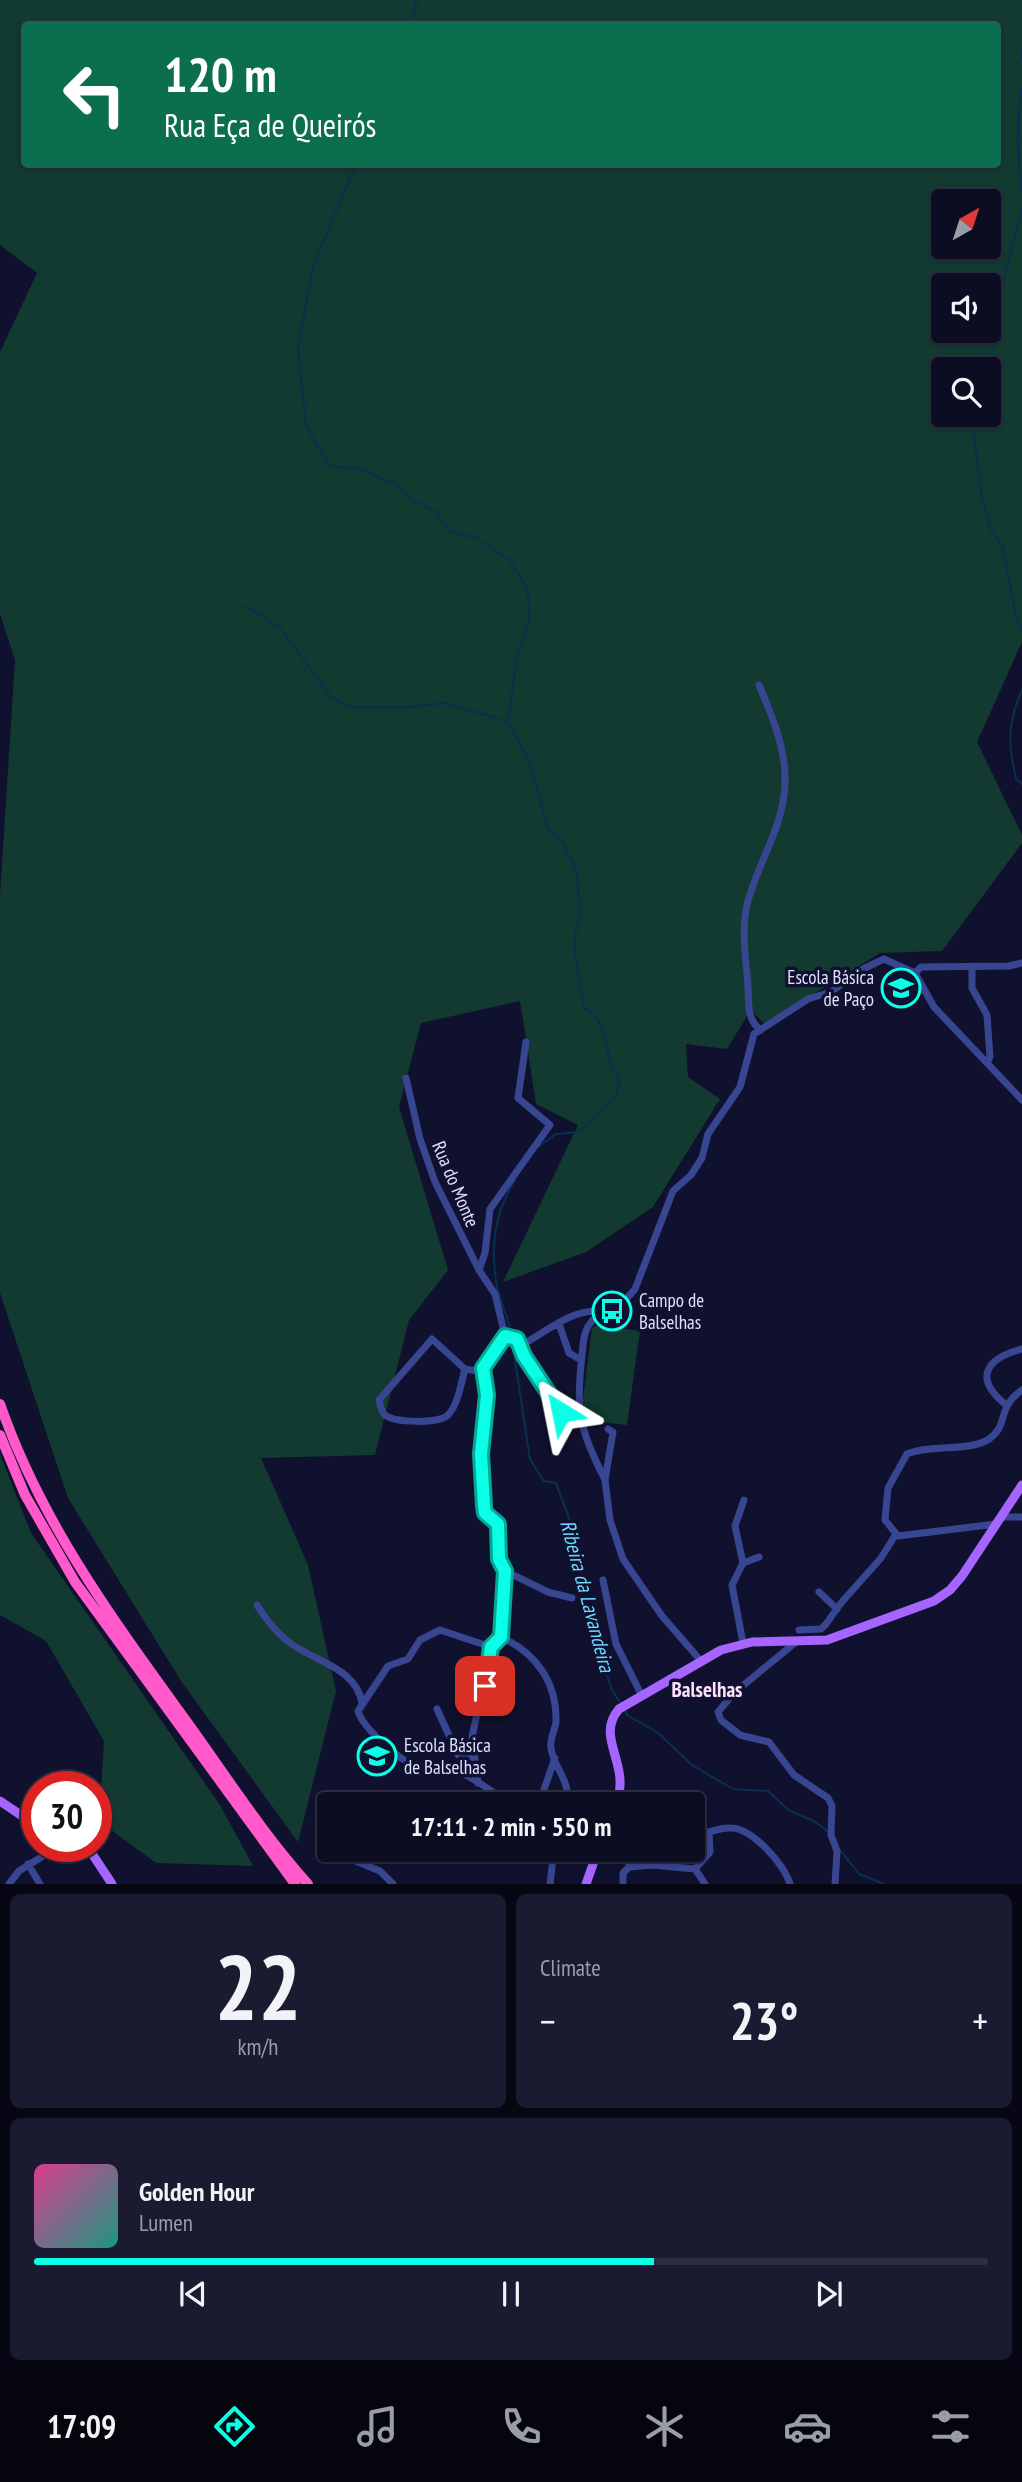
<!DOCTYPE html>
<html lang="en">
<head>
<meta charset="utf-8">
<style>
  body { margin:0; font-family:"PT Sans Narrow",sans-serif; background:#1a1b30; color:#f1f3f6; height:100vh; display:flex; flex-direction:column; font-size:26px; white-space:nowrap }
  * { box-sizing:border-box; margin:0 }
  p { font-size:23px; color:#9a9ca6 }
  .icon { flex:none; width:38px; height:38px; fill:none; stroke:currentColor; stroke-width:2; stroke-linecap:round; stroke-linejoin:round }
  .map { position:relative; height:1884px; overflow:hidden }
  .sheet { display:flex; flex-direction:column; gap:10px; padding:10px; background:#070713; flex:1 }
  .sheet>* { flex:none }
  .guide { position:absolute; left:21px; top:21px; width:980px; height:147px; border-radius:7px; box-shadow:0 2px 5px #0004,0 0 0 2px #2c2d41; background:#0b6e4f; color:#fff; overflow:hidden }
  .needle { width:46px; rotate:39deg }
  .controls { position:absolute; left:931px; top:189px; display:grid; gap:14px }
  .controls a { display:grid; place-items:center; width:70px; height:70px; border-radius:7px; background:#0c0d23; box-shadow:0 2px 5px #0004,0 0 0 2px #2c2d41; font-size:35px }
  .speed { position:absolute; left:21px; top:1771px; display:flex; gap:14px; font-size:35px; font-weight:700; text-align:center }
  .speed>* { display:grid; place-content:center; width:91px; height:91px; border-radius:50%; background:#0c0d23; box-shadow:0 2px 5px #0004,0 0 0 2px #2c2d41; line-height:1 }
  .speed .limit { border:10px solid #d22; background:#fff; color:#111 }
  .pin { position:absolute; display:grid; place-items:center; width:60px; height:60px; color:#fff; margin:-30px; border-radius:14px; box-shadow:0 4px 10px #0006 }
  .me { position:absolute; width:77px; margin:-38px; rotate:325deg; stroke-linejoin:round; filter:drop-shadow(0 0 5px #0008) }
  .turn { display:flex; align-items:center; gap:24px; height:147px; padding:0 28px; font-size:32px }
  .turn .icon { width:91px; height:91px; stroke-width:2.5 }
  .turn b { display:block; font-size:49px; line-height:60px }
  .big { font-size:52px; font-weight:600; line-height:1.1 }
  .sheet .tile { flex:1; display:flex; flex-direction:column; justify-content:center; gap:10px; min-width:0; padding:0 24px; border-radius:10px; background:#1a1b30 }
  .sheet .dial { align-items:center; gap:0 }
  .dial b { font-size:91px; line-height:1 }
  .song { display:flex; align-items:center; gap:21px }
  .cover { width:84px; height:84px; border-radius:10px; background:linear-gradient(135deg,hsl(330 70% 55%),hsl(170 70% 35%)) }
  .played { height:7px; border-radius:4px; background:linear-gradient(90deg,#0affe6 65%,#2c2d41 65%) }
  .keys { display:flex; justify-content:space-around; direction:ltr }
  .heat { display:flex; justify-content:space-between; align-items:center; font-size:38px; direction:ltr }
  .sheet .tiles { flex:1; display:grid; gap:10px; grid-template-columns:1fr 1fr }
  .tile:last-child { grid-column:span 2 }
  .trip { position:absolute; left:317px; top:1792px; width:388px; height:70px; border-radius:7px; background:#0c0d23; box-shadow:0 2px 5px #0004,0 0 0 2px #2c2d41; font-weight:600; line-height:70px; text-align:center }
  .tab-bar { display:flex; height:112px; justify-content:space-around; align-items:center; background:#05050e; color:#9a9ca6 }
  .tab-bar .icon { width:49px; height:49px }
  .tab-bar .active { color:#0affe6 }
  .tab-bar b { font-size:32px; color:#f1f3f6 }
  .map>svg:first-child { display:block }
  .green { fill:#123a30; fill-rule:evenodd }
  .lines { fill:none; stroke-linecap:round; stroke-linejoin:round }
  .stream { stroke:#073151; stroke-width:2 }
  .minor { stroke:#384692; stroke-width:7 }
  .major { stroke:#a665ff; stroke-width:9 }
  .highway { stroke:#ff59ca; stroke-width:10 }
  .route-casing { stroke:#06a696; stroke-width:18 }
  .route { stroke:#0affe6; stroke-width:12 }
  .labels { text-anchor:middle; stroke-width:7; stroke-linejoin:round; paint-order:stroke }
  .poi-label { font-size:19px; fill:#dee1ff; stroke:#10112f; text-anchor:start }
  .street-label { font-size:19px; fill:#dee1ff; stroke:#10112f }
  .water-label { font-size:21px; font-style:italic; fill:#6cd9ff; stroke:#10112f }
  .neighbourhood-label { font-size:21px; font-weight:bold; fill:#ffe0fa; stroke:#10112f }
</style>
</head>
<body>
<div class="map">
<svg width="1022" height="1884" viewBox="0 0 1022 1884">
  <rect width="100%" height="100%" fill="#10112f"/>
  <!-- green -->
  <path class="green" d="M0,0H1022V642L977,742L1022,835V843L942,951L880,953L765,1024L754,1014L747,1016L727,1049L686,1044L688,1077L720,1099L653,1207L586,1252L503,1282L578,1125L536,1104L520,1001L421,1023L399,1107L448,1270L409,1320L375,1455L261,1458L308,1565L336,1691L298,1842L181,1681L68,1498L0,1293V896L15,660L0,614V352L37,273L0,245ZM24,24H998V164H24ZM943,201H989V247H943ZM943,285H989V331H943ZM943,369H989V415H943Z
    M597,1325L640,1331L627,1425L583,1420L581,1415L592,1328Z
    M0,1454L31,1533L220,1805L253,1866L156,1863L99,1821L104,1741L46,1641L0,1615Z"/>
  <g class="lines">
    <!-- stream -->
    <path class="stream" d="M410,24L417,0
      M1022,47V58
      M1022,89C1016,123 1017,155 1022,190
      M356,164L313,266L298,348L306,426L330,466L360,469L396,484L411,499L435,511L450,531L478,539L510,561L528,589L529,621L517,658L508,722L529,760L548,828L561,840L576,870L581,913L575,935V952L584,1008C613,1023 601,1057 620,1080L616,1095L579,1132L556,1134L538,1147
      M987,369L996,333L998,302L1022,209
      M971,415L982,498L991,530L1003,547L1016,617L1022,629
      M244,605L279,627L331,697L350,707H411L446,703L508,722
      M1022,690C1007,724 1008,743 1016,779L1022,784
      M510,1329C507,1315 500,1301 497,1287C490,1248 494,1214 515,1180
      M512,1341L530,1459L544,1481L556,1483L576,1537L581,1569L594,1607V1637L612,1690L621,1704
      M624,1709L627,1715L657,1732L692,1765L714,1778L733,1789L768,1791L790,1811L816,1822L828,1832
      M841,1851L859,1874L884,1884"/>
    <!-- minor -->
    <path class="minor" d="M759,685C772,716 786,748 785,783C784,828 757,863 747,905C741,931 746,960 748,986C749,1002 746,1020 761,1030
      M972,967V988L987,1015L990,1057L987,1063
      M915,973L921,967L1009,966L1022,963
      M406,1078L420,1139L435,1182L479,1270L495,1294L505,1336
      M479,1270L485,1253L490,1209L550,1125L518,1098L526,1042
      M559,1324L569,1353L581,1360
      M522,1345C544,1333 576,1306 601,1312
      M465,1369C461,1383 458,1405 448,1415C439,1424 394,1423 385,1415C381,1411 380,1405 379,1400L432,1339L465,1369L484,1372
      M1005,1404C972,1377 988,1358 1022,1349
      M608,1429L613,1432L605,1480L610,1520L623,1559L662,1616L701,1661
      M605,1480C580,1429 575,1413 582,1356C583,1346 583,1333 589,1325C600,1307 623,1307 635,1289L673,1191L691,1175L702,1158L708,1134L740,1087L754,1034L808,999L831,992L861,970L884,959L915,973L934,1007L1022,1100
      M1000,1517H1022
      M996,1524L898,1536L885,1520L888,1488L907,1454C931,1444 970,1452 989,1439C1009,1426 996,1408 1022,1390
      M743,1563L735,1526L744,1500
      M505,1571L548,1592L572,1598
      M603,1580L616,1644L642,1696
      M819,1592L837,1609
      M257,1605C268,1623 283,1641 303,1651C326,1664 357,1673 362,1703
      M799,1630L821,1629L826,1624L841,1603L881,1558L896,1534
      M501,1637L505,1571L499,1559L498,1524L485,1513L481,1454L487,1395L483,1368L505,1336L517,1339C536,1365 541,1410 578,1418
      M501,1637C536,1653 557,1682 556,1722C555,1730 549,1740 551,1748C553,1767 570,1779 568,1804
      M796,1642L734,1693L718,1712L721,1720L740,1735L769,1742L794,1775L828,1798L832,1806L831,1835L837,1851L835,1884
      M743,1643L732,1585L743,1563L759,1557
      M491,1647L440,1630L420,1640L408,1659L388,1666L358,1711C362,1727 400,1761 416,1766C432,1772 449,1767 464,1774C480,1782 495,1794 510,1804
      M437,1709L458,1755L472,1757
      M478,1783L472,1737L491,1647L501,1637
      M539,1804L555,1758
      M693,1831C709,1836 716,1827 731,1828C752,1828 785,1865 790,1884
      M542,1850L553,1861
      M353,1860L380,1871L393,1884
      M28,1864L40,1884
      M629,1867L653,1865L695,1869L705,1884
      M695,1869L710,1852L709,1834
      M9,1884L19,1871L59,1846
      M550,1884L554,1850
      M623,1884V1873L629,1867V1850"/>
    <!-- major -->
    <path class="major" d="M0,1801L37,1826
      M616,1804C632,1764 594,1738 619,1709L721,1650L752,1642L827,1640L934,1601L950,1590L962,1576L1022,1485
      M76,1846L92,1854
      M87,1846L112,1884
      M586,1884L598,1850"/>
    <!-- highway -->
    <path class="highway" d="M0,1404C41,1523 114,1621 187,1722C226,1776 263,1834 308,1884
      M0,1435L25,1495L75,1582L295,1884"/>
  </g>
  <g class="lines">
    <defs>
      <path id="route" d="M485,1686L491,1647L501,1637L505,1571L499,1559L498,1524L485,1513L484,1506L481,1454L487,1395L483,1368L505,1336L517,1339L524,1356L561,1412"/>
    </defs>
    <!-- route casing -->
    <use href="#route" class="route-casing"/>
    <!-- route -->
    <use href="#route" class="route"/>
  </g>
  <!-- icons -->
  <defs>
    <symbol id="school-ring" viewBox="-11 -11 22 22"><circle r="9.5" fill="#10112f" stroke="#0affe6" stroke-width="1.5"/><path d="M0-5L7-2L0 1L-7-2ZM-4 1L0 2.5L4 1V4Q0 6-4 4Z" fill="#0affe6"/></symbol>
    <symbol id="bus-ring" viewBox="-11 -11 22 22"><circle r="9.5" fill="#10112f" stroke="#0affe6" stroke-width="1.5"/><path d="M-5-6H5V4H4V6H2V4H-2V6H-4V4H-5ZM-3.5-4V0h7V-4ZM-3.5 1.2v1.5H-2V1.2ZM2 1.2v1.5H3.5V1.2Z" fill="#0affe6"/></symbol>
  </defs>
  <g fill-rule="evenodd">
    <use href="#school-ring" x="879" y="966" width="44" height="44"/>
    <use href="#bus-ring" x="590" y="1289" width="44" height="44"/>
    <use href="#school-ring" x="355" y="1734" width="44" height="44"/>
  </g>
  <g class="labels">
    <!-- poi labels -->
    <g class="poi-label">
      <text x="874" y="984" text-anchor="end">Escola Básica<tspan x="874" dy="22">de Paço</tspan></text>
      <text x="639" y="1307">Campo de<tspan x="639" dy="22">Balselhas</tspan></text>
      <text x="404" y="1752">Escola Básica<tspan x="404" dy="22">de Balselhas</tspan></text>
    </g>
    <!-- street labels -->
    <g class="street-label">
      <text transform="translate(456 1184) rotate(67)" y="7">Rua do Monte</text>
    </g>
    <!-- water labels -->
    <g class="water-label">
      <text transform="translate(587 1596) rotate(75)" y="7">Ribeira da Lavandeira</text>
    </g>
    <!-- neighbourhood labels -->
    <g class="neighbourhood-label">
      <text x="707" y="1697">Balselhas</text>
    </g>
  </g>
</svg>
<div class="controls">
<a><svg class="needle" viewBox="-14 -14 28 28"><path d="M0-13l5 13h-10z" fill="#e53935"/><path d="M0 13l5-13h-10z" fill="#9a9ca6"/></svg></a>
<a><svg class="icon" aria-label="sound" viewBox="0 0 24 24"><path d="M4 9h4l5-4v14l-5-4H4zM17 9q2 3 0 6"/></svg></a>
<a><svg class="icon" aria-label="search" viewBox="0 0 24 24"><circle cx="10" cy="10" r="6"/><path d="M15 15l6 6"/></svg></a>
</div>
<div class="speed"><div class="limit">30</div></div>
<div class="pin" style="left:485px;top:1686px;background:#d93025"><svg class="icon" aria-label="arrive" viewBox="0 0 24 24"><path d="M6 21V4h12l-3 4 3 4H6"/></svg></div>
<svg class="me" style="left:561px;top:1412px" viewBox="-20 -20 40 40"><path d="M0-17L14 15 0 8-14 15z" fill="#0affe6" stroke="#fff" stroke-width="4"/></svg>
<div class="trip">17:11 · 2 min · 550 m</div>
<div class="guide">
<div class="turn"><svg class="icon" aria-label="left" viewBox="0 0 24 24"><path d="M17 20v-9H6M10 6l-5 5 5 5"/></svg><div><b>120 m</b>Rua Eça de Queirós</div></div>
</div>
</div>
<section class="sheet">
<div class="tiles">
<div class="tile dial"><b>22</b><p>km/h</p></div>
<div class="tile"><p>Climate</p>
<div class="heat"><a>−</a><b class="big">23°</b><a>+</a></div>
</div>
<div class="tile">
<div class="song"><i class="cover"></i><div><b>Golden Hour</b><p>Lumen</p></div></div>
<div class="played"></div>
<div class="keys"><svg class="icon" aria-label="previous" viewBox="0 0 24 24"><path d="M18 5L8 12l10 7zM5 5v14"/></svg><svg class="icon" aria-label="pause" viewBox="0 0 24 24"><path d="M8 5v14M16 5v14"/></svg><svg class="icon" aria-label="next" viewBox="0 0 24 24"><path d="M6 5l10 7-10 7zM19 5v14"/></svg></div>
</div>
</div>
</section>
<nav class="tab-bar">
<b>17:09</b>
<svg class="icon active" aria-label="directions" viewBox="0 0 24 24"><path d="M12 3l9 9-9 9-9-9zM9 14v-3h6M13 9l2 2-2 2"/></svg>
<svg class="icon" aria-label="music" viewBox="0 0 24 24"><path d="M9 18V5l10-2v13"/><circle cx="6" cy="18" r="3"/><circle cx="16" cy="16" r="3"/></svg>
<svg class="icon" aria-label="phone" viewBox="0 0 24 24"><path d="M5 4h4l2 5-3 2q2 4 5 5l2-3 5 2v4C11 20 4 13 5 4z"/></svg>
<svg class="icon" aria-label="climate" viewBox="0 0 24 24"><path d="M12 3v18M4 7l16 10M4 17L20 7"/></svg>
<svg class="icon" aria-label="car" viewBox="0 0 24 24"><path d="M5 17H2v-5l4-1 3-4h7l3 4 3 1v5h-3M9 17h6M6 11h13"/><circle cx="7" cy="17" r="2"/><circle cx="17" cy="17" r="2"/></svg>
<svg class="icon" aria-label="filters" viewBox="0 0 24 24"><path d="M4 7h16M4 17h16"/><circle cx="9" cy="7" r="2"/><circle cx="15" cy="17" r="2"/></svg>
</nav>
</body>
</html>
